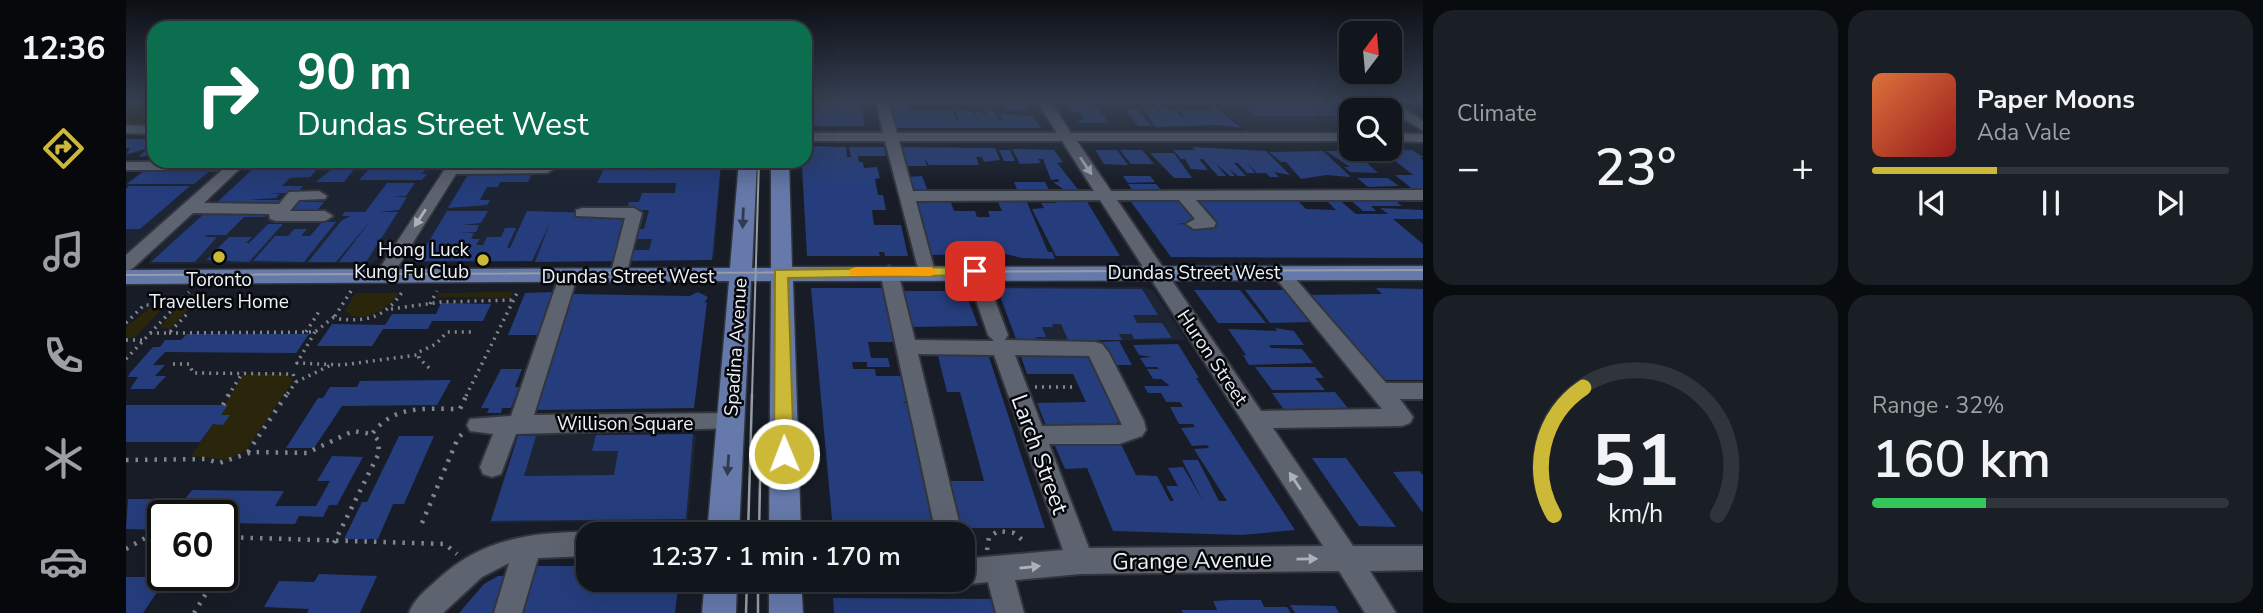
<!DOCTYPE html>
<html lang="en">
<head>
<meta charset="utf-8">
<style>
  body { margin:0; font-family:"Nunito Sans",sans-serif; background:#1a1e25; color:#f1f3f6; height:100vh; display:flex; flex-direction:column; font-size:26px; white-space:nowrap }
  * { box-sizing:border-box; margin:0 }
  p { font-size:23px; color:#9c9fa3 }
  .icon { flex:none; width:38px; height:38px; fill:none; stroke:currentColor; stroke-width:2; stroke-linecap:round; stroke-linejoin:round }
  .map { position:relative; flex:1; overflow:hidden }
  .panel { display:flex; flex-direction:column; gap:10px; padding:10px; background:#090c0f; width:840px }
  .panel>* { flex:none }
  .guide { position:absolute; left:21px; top:21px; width:665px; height:147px; border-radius:21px; box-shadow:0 7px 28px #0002,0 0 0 2px #30343b; background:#0b6e4f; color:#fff; overflow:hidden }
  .needle { width:46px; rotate:16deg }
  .tools { position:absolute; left:1213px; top:21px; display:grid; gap:14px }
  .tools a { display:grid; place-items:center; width:63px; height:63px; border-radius:14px; background:#11151c; box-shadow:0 7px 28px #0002,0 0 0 2px #30343b; font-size:35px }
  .speed { position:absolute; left:21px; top:500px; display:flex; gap:14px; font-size:35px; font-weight:700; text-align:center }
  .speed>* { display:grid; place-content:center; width:91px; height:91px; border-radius:50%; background:#11151c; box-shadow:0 7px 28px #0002,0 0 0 2px #30343b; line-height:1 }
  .speed .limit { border:4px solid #111; border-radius:10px; background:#fff; color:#111 }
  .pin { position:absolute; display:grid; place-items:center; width:60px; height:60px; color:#fff; margin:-30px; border-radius:14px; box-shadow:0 4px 10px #0006 }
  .me { position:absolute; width:77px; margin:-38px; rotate:359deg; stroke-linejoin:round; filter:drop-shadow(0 0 5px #0008) }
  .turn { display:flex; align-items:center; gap:24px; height:147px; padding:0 35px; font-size:32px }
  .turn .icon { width:91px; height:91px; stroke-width:2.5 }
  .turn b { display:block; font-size:49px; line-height:60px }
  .big { font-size:52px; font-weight:600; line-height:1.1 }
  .panel .widget { flex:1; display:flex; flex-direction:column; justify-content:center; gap:10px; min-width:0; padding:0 24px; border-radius:21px; background:#1a1e25 }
  .panel .dial { align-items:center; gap:0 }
  .dial svg { height:182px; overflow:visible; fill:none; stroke:#30343b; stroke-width:7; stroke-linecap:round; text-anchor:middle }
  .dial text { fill:#f1f3f6; stroke:none }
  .song { display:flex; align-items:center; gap:21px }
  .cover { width:84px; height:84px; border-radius:10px; background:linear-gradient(135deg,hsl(20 70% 55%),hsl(0 70% 35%)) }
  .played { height:7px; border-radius:4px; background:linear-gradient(90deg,#cdb938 35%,#30343b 35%) }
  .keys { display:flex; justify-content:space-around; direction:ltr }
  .heat { display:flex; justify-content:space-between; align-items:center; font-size:38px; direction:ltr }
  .charge { height:10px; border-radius:5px; background:linear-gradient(90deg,#34c759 32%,#30343b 0) }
  .panel .tiles { flex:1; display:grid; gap:10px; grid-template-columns:repeat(2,1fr) }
  .trip { position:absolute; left:450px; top:522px; width:399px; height:70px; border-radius:21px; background:#11151c; box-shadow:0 7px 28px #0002,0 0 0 2px #30343b; font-weight:600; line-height:70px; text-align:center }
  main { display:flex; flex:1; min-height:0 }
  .dock { display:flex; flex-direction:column; width:126px; justify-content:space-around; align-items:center; background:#07080b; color:#9c9fa3 }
  .dock .icon { width:49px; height:49px }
  .dock .on { color:#cdb938 }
  .dock b { font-size:32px; color:#f1f3f6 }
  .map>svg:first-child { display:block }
  .built { fill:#1d2433 }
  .green { fill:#2a260b }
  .building { fill:#253d7c }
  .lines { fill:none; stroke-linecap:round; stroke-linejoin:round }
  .minor-casing { stroke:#32353d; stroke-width:4 }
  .major-casing { stroke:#32353d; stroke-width:3 }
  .path-far1 { stroke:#81858e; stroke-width:3.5; stroke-dasharray:2 5; stroke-linecap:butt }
  .path { stroke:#81858e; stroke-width:4.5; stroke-dasharray:2.5 7; stroke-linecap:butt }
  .minor { fill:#5e6370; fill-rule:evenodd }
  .major { fill:#6579aa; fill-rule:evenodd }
  .tram-far1 { stroke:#989da5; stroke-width:2 }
  .tram { stroke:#989da5; stroke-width:2.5 }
  .oneway { fill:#acb1ba }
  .oneway2 { fill:#303a52 }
  .route { fill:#cdb938; stroke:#857824; stroke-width:2 }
  .slow { fill:#f59e0b }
  .poi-dot { fill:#cdb938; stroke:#05070a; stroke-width:2.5 }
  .labels { text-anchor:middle; stroke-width:5; stroke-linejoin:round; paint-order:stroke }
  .poi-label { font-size:19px; fill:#ecf0f7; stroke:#05070a; text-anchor:end }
  .street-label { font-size:19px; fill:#ecf0f7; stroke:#05070a }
  .near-street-label { font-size:23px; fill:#ecf0f7; stroke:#05070a }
</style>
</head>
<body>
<main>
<nav class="dock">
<b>12:36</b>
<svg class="icon on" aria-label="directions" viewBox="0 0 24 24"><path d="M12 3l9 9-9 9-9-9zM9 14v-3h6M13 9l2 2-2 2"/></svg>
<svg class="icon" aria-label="music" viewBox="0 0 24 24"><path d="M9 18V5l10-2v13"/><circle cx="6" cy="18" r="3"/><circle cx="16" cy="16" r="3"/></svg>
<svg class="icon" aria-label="phone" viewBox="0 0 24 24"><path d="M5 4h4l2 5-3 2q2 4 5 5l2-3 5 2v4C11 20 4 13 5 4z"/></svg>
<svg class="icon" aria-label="climate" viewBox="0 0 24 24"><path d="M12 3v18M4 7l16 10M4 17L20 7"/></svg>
<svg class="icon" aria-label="car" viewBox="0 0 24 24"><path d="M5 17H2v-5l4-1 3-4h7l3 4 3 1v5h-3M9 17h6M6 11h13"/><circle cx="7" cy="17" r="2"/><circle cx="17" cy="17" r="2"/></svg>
</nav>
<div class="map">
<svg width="1297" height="613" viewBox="0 0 1297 613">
  <rect width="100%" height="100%" fill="#171c26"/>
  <!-- built -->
  <path class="built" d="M1088,101H1241L1254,110H1225V132H1122Z
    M126,161H321L259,255L247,263L22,264L26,254Z
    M341,161H472L471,166H524L526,161H596L588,259L282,263L280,260L291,241Z
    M20,168H95L0,253V183Z
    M870,286L1018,287L1028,291L1060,340L890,341Z
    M392,434L570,435L562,520L363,523Z"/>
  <!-- green -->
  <path class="green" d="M0,101H28V126H0Z
    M387,292L384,298L311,297L313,293Z
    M65,293H77L44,329L34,327Z
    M229,293H273C263,308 235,327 219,311Z
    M25,307H38L8,338H0V327Z
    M117,374H160L166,379L165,384L120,450L102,460L65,456L87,424H97L103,415H95L101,406L99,405Z"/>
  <!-- building -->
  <path class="building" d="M679,101H733L739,126H679Z
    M758,101H781L784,110L827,111L830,119H833L829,111H845L852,120L848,111L862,115L858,108H866L873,120H876L873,114L907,116L915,128H766Z
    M1121,101H1223L1243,110H1225V116H1130L1116,104H1124Z
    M939,102H966L983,123H954L952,120H959L954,112H946Z
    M877,103H897L902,111H882Z
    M1029,105L1049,110L1056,117H1059L1053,110H1076L1086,117L1080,111H1087L1083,106H1088L1115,128L1092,125L1029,127L1017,108L1024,106L1041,117Z
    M999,109H1011L1026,126H1012Z
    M0,139H28V155L12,157L22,148L0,155L4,148H0Z
    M679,146L720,147L721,157H725L723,147H758L760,156H732L733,162H737L738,168L751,167L754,178L749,179L752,195H757L760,210H746L748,225H775L782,256H759L758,252H753L754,256H681L676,167Z
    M771,147L869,148L874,160L858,162L856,157H850L853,165H803L798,158L801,166H776Z
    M1066,147L1140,151L1164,175L1148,172L1153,177H1144L1140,173H1131L1121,163L1129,173H1121L1112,163H1108L1120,176H1112L1103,169L1109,176H1104L1089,163L1100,176H1092L1077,159H1073L1082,170L1065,169L1059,159H1055L1047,150H1069Z
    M886,149L928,150L937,162L931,163L955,193H933L931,189H937L927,182H933L932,179L925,180L917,159H912L915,163L894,164Z
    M873,150H884L889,161H878Z
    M969,150H991L1002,165L978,164Z
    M994,150H1016L1028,164H1005Z
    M1255,150H1286L1297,157L1294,158L1297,160V192H1290L1269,175H1287Z
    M1197,151L1225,177L1200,175L1175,179L1160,162H1155L1143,152Z
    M1200,151H1228L1252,173L1224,172L1218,167H1224Z
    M1024,153H1048L1066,178H1048Z
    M135,161H199L184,177L138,179L164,178L156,186H177L171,193H142L154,194L150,198L121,200H159L154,206L85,208Z
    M267,161H306L296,174H301L296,180H233L243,169H261Z
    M354,161H386L382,168H349Z
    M472,161H524L523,165L512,166H533L534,161H595L586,260L500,261L502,250H523L526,239H508L510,229H518L523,210H501L503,202H513L516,193H549L550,183H471L480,164H471Z
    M214,162H234L218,182H190Z
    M22,168H87L68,184H1Z
    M344,171H407L402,182H374L372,187H361L354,200H364L361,205L322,208Z
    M796,176L802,191L785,192L780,177Z
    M997,176H1024L1029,182L1002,183Z
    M1231,178H1262L1273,186L1242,187Z
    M888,182H919L924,192H892Z
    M261,183H289L280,196L264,197H281L273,210L253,212H272L240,262H213L245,220L210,262H182L216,220L225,216H216L219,212H239Z
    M1002,184H1030L1036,191H1007Z
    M3,186H64L14,229H0V189Z
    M1056,198L1075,222L1050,224L1087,225L1065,199H1156L1172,201L1180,209L1210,210L1199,199H1212L1230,214H1262L1254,208L1297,210V219H1267L1297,244V258L1045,257L1003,199Z
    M1222,198H1266L1276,206H1245L1250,211H1237Z
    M786,200H824L828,211H849L851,217H864L862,211H876L871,200H900L922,252H926L929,259L896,258L879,254L802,255Z
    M928,200H960L994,256H930L906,209L918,208L915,203H930Z
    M168,202H198L188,214H157Z
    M81,211H145L139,217H118L100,235H81L79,237H91L69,262H25Z
    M321,211H362L355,223L335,225H353L350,232L331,233H348L345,239H354L350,245H357L361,237H375L379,228H390L381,248H384L401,211L503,214L491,261L409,262L424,223L406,261H291Z
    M196,222H210L178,262L127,261L149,236H162L168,229H181L175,236H184Z
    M142,224H157L123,262L80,260L103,237H126L120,243H123Z
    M685,288H760L771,342H742L745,358H762L764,367H741V362H726L727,369H749L750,376H782L784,388H778L781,402H776L785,405L815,530H707Z
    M871,288L1016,289L1032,315H1007L1011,323H1036L1046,338L1008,339L1006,334H993L996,340H942L935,324H926L927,327H916L920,337H910L912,341H891Z
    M1250,288L1297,289V380H1254L1178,295L1256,294Z
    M1068,290H1114L1140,323H1092Z
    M1119,290H1160L1187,322L1144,323Z
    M773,291H839L852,326L781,327Z
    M427,292L412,335H382L399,293Z
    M572,292L582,297L578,303L581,302L568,408L408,410L445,294L564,296Z
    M315,303L365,304L357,321H306L302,329H257L246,346H191L206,324L259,325L266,314H310Z
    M1149,328L1168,331L1178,345H1143L1145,348L1176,349L1187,363L1123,365L1117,355H1120L1102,329L1151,331Z
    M61,334H183L170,353L39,352L27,365H39L29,376H40L28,389H4L12,377H2L4,373L27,347H34L39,340H55Z
    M993,341L1006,365H986L974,342Z
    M1052,344L1073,378H1070L1169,530L1115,535L987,531L961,468L939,469L929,446H996L1010,475L1031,476L1044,501H1048L1040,486H1052L1042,468L1057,467L1077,501L1056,460H1072L1093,501H1101L1068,449L1083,448L1081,445L1066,446L1055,428L1069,427L1067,424H1053L1044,407H1057L1054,402H1040L1035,393H1022L1018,386H1044L1035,379H1027L1021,369H1033L1031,367H1020L1014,358L1026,357L1013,355L1007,345Z
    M861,351L919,528H830L819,481H858L834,392H821L811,352Z
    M893,351H953L970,360L997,416L988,427L921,428L911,403L960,402L947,374H901Z
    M1129,367H1189L1198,378H1189L1199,390H1146Z
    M375,369H396L389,387H393L385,408H376L375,413H361L363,408H355Z
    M325,380L311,405L216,406L188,448H160L192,398H197L204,387H231L234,381Z
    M1209,392L1225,412L1163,417L1146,393Z
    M0,405H102L95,415H104L97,425L87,424L74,442H0Z
    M567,434L560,519L365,521L392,436H410L398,476L488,475L492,451H466L470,435Z
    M273,436H308L278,504H267L252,539H218L236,502H241Z
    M206,456L237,457L211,505H203L197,517L173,516L169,524L96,523V516H37V530L0,529L2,499H59L66,490L158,491L149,506H190L204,481H191Z
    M1186,458H1220L1270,527L1233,526Z
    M1293,471L1297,475V513L1267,472Z
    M35,560L37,576H66L64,579H40L17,613H0V577H28L32,570H28Z
    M409,566H462V579H553L549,613H396Z
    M193,574L251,576L234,613H181L183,609L138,607L153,581L188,582Z
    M372,576H384L372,613H333L358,584Z
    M707,598L871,599L875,613H708Z
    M1104,600H1135L1138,607H1161L1165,613H1057L1055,610H1091L1087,601Z
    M1164,605L1209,606L1213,613H1169Z"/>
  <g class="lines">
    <defs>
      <path id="minor" d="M750,101H762L771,133H931L911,101H924L945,133H1225V141H951L985,191L1297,190V200H1070L1090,223L1088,227L1068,229L1060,224L1069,219L1053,200H991L1135,411L1256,409L1148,276L1145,272L1154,266L1160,268L1260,383H1297V399H1274L1287,417L1284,423L1276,426L1147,428L1227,546H1297V570L1244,571L1270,613H1239L1213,571L954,574L889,580L898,613H870L862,582L836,585L826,581L836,579V559L937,550L868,355L792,354L836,534H810L754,272L763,266L772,272L789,340L868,341L862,335L840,271L849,265L858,271L882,335L879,340L969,342L976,344L983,353L1018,421L1020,430L1016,436L993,444H923L963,548L1197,546L974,200L790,201L809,272L800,278L794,276L759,141H679V133H757ZM773,141H936L968,191H787ZM889,355L963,356L996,425L916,426Z
        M1252,101H1267L1297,121V131Z
        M0,125L28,126V134L0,133Z
        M1264,133L1297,134V142L1264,141Z
        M122,161L78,203L153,204L163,192L193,191L201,196L199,199L173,200L164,211H199L207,216L199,221H150L144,219L143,214L67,213L6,269L0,271V255L96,170H0V162Z
        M324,161H338L336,165H421L428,169L421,173L330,174L263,281H251L248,277Z
        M522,161H536V165L529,169L524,168Z
        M456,208H508L516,213L499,280L493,282L484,276L499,218L450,216V210Z
        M442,271L451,277L408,415L604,413L612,416L615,422L612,428L390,434L375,474L366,477L357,474L354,467L367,434L344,431L341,425L344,419L385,416L433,277Z
        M462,532L467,534H462V556L412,558L396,613H368L383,563L356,577L317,613H283C288,599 300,590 311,580C355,539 404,532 462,532Z"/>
      <path id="major" d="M613,161H631L626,268H645V161H663L666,267L1297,266V280L667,281L675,534H643L645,281H625L613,534H581L603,281L0,284V270L604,268Z
        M579,579H611L610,613H576Z
        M643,579H675L677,613H643Z"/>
    </defs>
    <!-- minor casing -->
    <use href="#minor" class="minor-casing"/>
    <!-- major casing -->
    <use href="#major" class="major-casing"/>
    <!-- path-far1 -->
    <path class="path-far1" d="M225,291L209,316L212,319C243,322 259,317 277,291
      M304,304L311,291
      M265,309L315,302L387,300
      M0,323L18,305H50
      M180,332L194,310
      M189,332L171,363L216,365L291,355
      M24,333H43L63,312
      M43,333L189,332L209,316
      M0,340H16
      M0,359L63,292
      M47,364H63L67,373L167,374L170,382L160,396
      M303,368L293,358V352L310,344L321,332H345
      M170,382L205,365
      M909,387H951
      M102,396L117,372
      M340,396L392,291"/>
    <!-- path -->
    <path class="path" d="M97,405L103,394
      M122,452L161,394
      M0,460L80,459L93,463L126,452L181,453L227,431L246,434
      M296,523L332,438L337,433
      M96,537L319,544L331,554
      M208,543L253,453L252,440L246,434C268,404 300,409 334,409L341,394
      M0,549L21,537H37
      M861,550L863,537L872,531L888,533L901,544
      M96,568L115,538
      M68,613L91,576"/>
    <!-- minor -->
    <use href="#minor" class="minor"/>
    <!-- major -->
    <use href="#major" class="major"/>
    <!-- tram-far1 -->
    <path class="tram-far1" d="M0,275L1297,270
      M626,396L633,161"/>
    <!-- tram -->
    <path class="tram" d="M622,534L626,394
      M633,534L634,481
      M632,579V613
      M620,613L621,579"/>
  </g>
  <!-- one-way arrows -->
  <defs><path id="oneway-solid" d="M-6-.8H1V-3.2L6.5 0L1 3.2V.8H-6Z" transform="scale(1.75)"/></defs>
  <g class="oneway">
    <use href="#oneway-solid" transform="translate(960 166) rotate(56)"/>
    <use href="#oneway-solid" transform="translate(294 218) rotate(123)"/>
    <use href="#oneway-solid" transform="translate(1169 481) rotate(-123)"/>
    <use href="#oneway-solid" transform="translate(1181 559) rotate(-1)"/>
    <use href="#oneway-solid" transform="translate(904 567) rotate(-6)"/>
  </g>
  <g class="oneway2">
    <use href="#oneway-solid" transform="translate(617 218) rotate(92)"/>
    <use href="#oneway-solid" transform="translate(602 465) rotate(94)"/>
  </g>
  <!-- sky -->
  <linearGradient id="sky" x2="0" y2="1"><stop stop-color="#0d0f15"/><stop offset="0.54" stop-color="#364052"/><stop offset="1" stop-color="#364052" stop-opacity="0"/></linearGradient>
  <rect width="1297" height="187" fill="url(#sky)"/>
  <!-- route -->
  <path class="route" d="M849,267L856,271L854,275L662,278L668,454L665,460H651L648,454L649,270Z"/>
  <!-- slow -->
  <path class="slow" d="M730,267H805L812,272L805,276L724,275V269Z"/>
  <!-- markers -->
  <g class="poi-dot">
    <circle cx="93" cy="257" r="7"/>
    <circle cx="357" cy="260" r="7"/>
  </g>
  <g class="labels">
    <!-- poi labels -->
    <g class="poi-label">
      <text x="343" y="256">Hong Luck<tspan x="343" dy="22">Kung Fu Club</tspan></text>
      <text x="93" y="286" text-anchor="middle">Toronto<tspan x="93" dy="22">Travellers Home</tspan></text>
    </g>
    <!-- street labels -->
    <g class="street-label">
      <text x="1068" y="279">Dundas Street West</text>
      <text x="502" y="283">Dundas Street West</text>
      <text transform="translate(609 347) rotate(-86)" y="7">Spadina Avenue</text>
      <text transform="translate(1087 357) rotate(56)" y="7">Huron Street</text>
      <text x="499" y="430">Willison Square</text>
    </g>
    <!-- near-street labels -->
    <g class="near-street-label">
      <text transform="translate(914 454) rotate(70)" y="8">Larch Street</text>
      <text transform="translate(1066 560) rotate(-1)" y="8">Grange Avenue</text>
    </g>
  </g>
</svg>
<div class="tools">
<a><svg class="needle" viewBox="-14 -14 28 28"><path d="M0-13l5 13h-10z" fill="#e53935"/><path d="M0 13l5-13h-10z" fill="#9c9fa3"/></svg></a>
<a><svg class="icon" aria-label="search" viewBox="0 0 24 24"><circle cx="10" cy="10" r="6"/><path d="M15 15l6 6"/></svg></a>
</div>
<div class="speed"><div class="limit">60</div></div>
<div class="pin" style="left:849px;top:271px;background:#d93025"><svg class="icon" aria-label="arrive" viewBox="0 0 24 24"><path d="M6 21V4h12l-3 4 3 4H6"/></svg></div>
<svg class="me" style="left:658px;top:454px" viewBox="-20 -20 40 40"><circle r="17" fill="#cdb938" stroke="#fff" stroke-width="3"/><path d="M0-11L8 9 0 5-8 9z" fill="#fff"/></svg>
<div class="trip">12:37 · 1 min · 170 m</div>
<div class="guide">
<div class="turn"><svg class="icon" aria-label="right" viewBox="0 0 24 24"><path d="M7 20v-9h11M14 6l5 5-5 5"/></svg><div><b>90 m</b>Dundas Street West</div></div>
</div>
</div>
<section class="panel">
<div class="tiles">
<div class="widget"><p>Climate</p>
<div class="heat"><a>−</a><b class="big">23°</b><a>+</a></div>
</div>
<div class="widget">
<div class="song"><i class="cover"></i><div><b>Paper Moons</b><p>Ada Vale</p></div></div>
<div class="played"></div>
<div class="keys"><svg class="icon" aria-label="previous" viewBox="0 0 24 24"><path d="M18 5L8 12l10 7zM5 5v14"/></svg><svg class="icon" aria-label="pause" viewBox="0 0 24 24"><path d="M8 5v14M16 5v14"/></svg><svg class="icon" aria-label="next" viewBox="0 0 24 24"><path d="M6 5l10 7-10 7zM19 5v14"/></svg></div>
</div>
<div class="widget dial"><svg viewBox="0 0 100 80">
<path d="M14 69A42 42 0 1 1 86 69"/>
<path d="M14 69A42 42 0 0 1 27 13" stroke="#cdb938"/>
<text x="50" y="56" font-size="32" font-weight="700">51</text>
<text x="50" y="72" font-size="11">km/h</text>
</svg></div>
<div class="widget"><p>Range · 32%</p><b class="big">160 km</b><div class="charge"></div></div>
</div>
</section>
</main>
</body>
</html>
